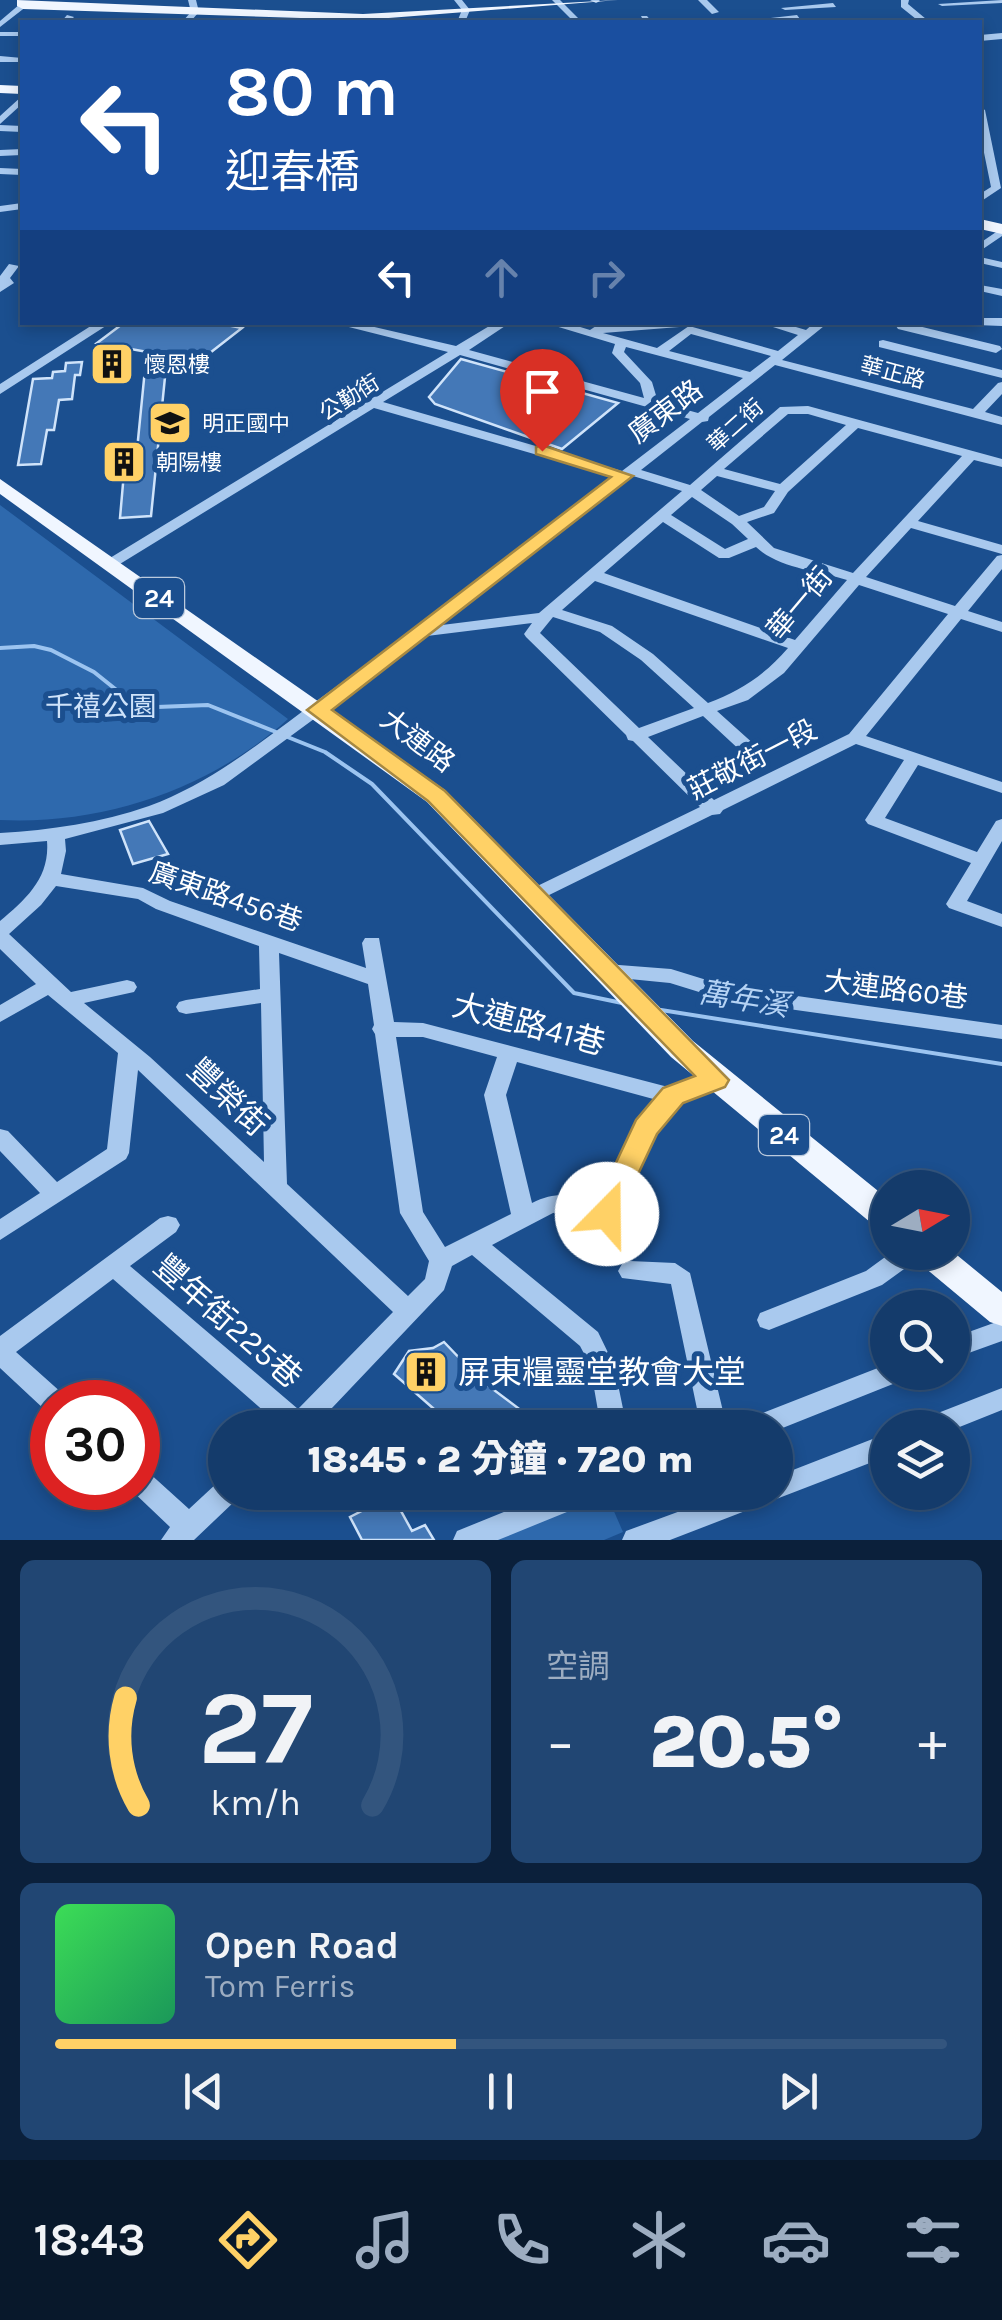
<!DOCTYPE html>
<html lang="zh-TW">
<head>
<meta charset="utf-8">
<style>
  body { margin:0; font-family:Karla,"Noto Sans TC",sans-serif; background:#214673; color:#f1f3f6; height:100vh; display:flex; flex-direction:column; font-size:38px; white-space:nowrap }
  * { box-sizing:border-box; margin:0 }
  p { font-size:32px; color:#9dadc1 }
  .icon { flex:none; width:55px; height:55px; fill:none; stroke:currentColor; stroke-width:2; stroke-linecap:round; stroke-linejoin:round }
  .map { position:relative; height:1540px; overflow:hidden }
  .details { display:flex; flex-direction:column; gap:20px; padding:20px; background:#0b203b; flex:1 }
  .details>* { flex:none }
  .banner { position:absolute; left:20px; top:20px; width:962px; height:305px; border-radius:0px; box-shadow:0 5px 15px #0003,0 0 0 2px #33557e; background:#1a4fa0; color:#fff; overflow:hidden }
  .needle { width:65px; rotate:80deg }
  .controls { position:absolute; left:870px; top:1170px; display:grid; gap:20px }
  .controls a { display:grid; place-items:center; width:100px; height:100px; border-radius:50%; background:#143b6b; box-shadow:0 5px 15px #0003,0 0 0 2px #33557e; font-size:50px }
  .speed { position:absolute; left:30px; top:1380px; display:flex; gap:20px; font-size:50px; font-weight:700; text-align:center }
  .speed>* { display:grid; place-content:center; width:130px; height:130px; border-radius:50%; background:#143b6b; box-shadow:0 5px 15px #0003,0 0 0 2px #33557e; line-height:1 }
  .speed .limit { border:15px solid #d22; background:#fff; color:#111 }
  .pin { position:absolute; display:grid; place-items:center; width:85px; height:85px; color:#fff; margin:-102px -42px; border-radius:50% 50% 50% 0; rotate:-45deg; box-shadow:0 0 10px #0007 }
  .pin .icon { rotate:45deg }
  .me { position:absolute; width:110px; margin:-55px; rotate:22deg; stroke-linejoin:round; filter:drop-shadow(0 0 8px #0008) }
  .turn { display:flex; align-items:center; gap:35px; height:210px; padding:0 40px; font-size:45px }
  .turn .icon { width:130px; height:130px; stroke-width:2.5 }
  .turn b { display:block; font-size:70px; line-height:85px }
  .lanes { display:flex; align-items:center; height:95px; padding:0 40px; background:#0003; justify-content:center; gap:50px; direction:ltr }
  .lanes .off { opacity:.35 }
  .big { font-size:75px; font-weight:800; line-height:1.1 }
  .details .tile { flex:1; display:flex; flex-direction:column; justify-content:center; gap:15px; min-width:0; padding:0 35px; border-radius:15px; background:#214673 }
  .details .dial { align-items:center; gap:0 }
  .dial svg { height:260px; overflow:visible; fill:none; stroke:#33557e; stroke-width:7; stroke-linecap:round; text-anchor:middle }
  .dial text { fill:#f1f3f6; stroke:none }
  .song { display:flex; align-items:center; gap:30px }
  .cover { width:120px; height:120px; border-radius:15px; background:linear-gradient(135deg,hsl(130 70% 55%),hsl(150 70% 35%)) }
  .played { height:10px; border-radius:5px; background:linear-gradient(90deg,#ffd166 45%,#33557e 45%) }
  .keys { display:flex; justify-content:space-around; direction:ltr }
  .heat { display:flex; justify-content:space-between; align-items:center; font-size:55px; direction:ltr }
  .details .tiles { flex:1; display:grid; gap:20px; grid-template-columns:1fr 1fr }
  .tile:last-child { grid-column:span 2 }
  .trip { position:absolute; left:208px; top:1410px; width:585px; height:100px; border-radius:50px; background:#143b6b; box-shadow:0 5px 15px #0003,0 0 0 2px #33557e; font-weight:800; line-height:100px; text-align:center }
  .tabs { display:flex; height:160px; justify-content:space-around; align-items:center; background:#08182b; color:#9dadc1 }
  .tabs .icon { width:70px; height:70px }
  .tabs .selected { color:#ffd166 }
  .tabs b { font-size:45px; color:#f1f3f6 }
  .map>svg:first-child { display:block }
  .green { fill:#2e69ad }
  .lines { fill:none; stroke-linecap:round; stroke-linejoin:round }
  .stream { stroke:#9cc4f0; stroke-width:4 }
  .building { fill:#4478b7; stroke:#cfe3fa; stroke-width:2.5 }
  .minor { fill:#a9c9ee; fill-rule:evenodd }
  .major { fill:#f0f6ff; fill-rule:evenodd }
  .route { fill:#ffd166; stroke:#a68842; stroke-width:2.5 }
  .labels { text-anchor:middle; stroke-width:10; stroke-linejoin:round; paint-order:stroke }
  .far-poi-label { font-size:22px; fill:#fff; stroke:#1b4f8f; text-anchor:start }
  .far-street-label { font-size:22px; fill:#fff; stroke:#1b4f8f }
  .shield { fill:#1b4f8f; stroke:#bbcadd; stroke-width:2.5 }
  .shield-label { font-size:25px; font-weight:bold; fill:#fff }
  .street-label { font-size:28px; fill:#fff; stroke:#1b4f8f }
  .park-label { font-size:28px; fill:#cfe3fa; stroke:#1b4f8f }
  .water-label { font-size:30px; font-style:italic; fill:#b5d3f5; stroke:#1b4f8f }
  .near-street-label { font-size:32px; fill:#fff; stroke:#1b4f8f }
  .near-poi-label { font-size:32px; fill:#fff; stroke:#1b4f8f; text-anchor:start }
</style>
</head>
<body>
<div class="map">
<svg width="1002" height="1540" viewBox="0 0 1002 1540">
  <rect width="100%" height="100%" fill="#1b4f8f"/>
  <!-- green -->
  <path class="green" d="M0,505L288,719C210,789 104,825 0,820Z
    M606,1493L623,1532L604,1540H490Z"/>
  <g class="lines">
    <!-- stream -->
    <path class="stream" d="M0,648L34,646L51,650L94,672L124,696L157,707L208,705L276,732
      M285,736L325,752L372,784L574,993L622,1003
      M661,1010L1002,1064"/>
  </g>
  <!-- building -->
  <path class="building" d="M125,322H211L242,328L197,363L166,367L151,516L120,518L125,461L136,460L146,359L159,358V354L97,343Z
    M461,359L618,403L562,449L435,404L429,397Z
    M82,362L80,375H75L72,399L59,400L54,430H47L41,464L18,465L33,379L52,378L53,372L65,371L66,363Z
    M149,821L168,854L133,864L120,830Z
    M444,1342L465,1364L462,1366L526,1414L511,1428H445L430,1412L434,1409L394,1374L409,1351L433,1348Z
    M381,1492H405L412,1505L401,1511L412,1531L425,1525L434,1540H362L350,1517L385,1499Z"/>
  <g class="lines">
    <!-- minor -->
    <path class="minor" d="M188,0H196L199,12L190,22H182L191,12Z
      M454,0H462L470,10L465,22H457L462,10Z
      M552,0H560L582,22H574Z
      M590,0H599L600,1L596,3Z
      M698,0H707L719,12L712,14Z
      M901,0H909L908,4L926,19H963L967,21L867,22L871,20L916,19L901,7Z
      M1002,0V3L942,6L938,4Z
      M833,3L836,7L785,10L781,8Z
      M20,4L27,6L0,27V21Z
      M67,15L74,17L69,22H61Z
      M363,15L366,19L299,22L303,20Z
      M797,15L800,19L757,22L753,20Z
      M641,16H647L652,22H644Z
      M0,32H22V36H0Z
      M1002,33V39L980,41V35Z
      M0,56L22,58V62H0Z
      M22,96V104L0,124V116Z
      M980,107L985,110L1001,188L980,202V194L991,187L980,133Z
      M0,125L22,126V132L0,131Z
      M22,149V155L0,156V150Z
      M0,168L22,169V175L0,174Z
      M22,203V209L0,212V206Z
      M1002,228V236L980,251V243Z
      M980,257L1002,262V268L980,263Z
      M9,264L19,266L10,278L14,283L0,292V276Z
      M980,285L1002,289V296L980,291Z
      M980,318H1002V326L976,325L974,322H980Z
      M97,322H112L0,394V384Z
      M329,322H353L456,346L496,322H511L469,350L644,398L640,383L612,353L615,344L542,322H564L590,330L596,326L698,322L692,326L603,333L657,348L689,326L778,351L798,335L757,322H779L806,330L815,322H829L782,360L973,409L998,383L1002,382V394L985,412L1002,417V425L775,365L709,417L708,421L702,422L641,470L690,485L780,407L808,406L1002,459V467L974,460L918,521L1002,545V554L911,528L866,577L955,606L997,556L1002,555V569L968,611L1002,622V632L961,619L866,736L1002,782V793L918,765L885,818L977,852L996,821L1002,819V841L967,901L1002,914V927L949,908L946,904L971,863L868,824L865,820L904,760L856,744L723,810L720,814L712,815L541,899H527L524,895L527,891L700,807L633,741L628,740L626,735L526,637L524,634L532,623L427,636L224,785L163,813L65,839L66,851L61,874L143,888L170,901L366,968L362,943L365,938H379L394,1022L423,1023L672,1088L715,1071L723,1073L726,1079L723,1085L681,1102L670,1114L644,1152L633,1177L625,1208L615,1220L607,1223L569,1211L553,1213L492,1245L598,1332L614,1365L627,1428H601L590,1365L580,1346L472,1255L452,1266L444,1290L313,1428H283L113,1279L16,1352L63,1394L66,1402H52V1413L45,1410L0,1368V1336L160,1218L168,1216L176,1218L180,1225L176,1232L130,1266L298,1409L393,1312L138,1070L129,1153L126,1159L0,1240V1219L40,1193L0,1151V1129L8,1131L57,1182L107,1149L118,1053L48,995L0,1022V1005L36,984L0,949V921C26,899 50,878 47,841L0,845V833C51,830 100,823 149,806C214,782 267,737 322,697C421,626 517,552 614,477L374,408L115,567H105V561L448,352ZM691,334L771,356L750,372L669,351ZM626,347L743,378L698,413L658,402L652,382L624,352ZM460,355L690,419L622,471L383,402ZM788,414H808L846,425L780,484L724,469ZM858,428L962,456L853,573L774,548L747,522L774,513L788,492ZM633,476L682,491L539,613L442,625ZM717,476L775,491L764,507L739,516L701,490ZM692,497L732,524L748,539L725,549L671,515ZM663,522L719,558H729L756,547C778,568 818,571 847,580L795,640L604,573ZM595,581L788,648C765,675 740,691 708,703L653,654L612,626L562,610ZM859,585L948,614L849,734L714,800L648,737L703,716L744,754H756L759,750L756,746L717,711L748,700L784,673ZM553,617L600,632L641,660L694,708L639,728L540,633ZM56,886L138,899L156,909L259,946L260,989L186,1000L179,1002L176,1007L179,1012L186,1014L261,1003L264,1162L150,1057L84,1003L134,992L137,987L134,982L127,980L71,992L9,934L41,905ZM279,953L368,984L374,1025L372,1029L375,1034L400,1213L429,1261L425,1279L408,1296L287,1184ZM396,1037H423L497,1057L484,1095L511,1214L445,1247L423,1212ZM517,1062L657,1100C632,1131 611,1164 603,1204C577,1195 558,1190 532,1203L506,1095Z
      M902,322L1000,346L1002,349L996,353L898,329L896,326Z
      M883,340L1002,370V378L879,347V341Z
      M606,964L671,969L726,986L1002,1025V1039L725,1000L670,983L599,976L596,971L599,966Z
      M892,1252H922L918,1259L882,1285L769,1330L760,1327L757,1320L760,1313L866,1271Z
      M630,1261L675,1263L690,1273L727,1428H701L671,1284L622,1278L618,1271L622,1264Z
      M1002,1320V1341L952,1359V1338Z
      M888,1364V1372H906L903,1380L775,1431V1428H741L745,1420Z
      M1002,1388V1410L952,1430V1428H916L920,1420Z
      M888,1433V1456L670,1540H622L626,1531L732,1492H775V1477Z
      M138,1467L147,1471L189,1509L217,1483L225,1480V1492H239L235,1501L194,1540H161L170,1527L129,1488H138Z
      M553,1492H598L594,1501L498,1540H453L457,1531Z"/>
    <!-- major -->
    <path class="major" d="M17,0L363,14L618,0L363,20L23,9L17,6Z
      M0,85L22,86V94L0,93Z
      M980,219L1002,224V234L980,229Z
      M0,479L445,790L693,1041L888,1199V1231L876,1227L671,1057L427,802L0,494Z
      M952,1251L1002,1292V1326L990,1322L918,1262L913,1252Z"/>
  </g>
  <!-- route -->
  <path class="route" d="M542,445L633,476L332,710L445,791L729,1080L725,1087L683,1103L657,1134L632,1187L625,1217L607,1226L596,1223L592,1214L636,1120L663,1088L695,1076L428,801L307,710L611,477L536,454V447Z"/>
  <!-- icons -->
  <defs>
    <symbol id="building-square" viewBox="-11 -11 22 22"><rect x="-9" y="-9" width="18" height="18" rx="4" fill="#ffd166" stroke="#1b4f8f"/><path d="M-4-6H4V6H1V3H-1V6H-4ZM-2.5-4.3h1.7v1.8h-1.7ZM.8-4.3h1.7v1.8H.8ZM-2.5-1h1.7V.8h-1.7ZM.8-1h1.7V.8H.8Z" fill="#111"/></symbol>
    <symbol id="school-square" viewBox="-11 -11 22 22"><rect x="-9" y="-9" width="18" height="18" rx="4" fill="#ffd166" stroke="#1b4f8f"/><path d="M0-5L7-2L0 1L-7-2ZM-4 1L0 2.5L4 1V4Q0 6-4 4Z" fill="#111"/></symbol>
  </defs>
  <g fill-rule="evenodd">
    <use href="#building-square" x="87" y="339" width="50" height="50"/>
    <use href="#school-square" x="145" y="398" width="50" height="50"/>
    <use href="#building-square" x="99" y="437" width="50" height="50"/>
    <use href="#building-square" x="401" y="1347" width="50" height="50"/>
  </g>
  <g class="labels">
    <!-- far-poi labels -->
    <g class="far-poi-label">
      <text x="144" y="372">懷恩樓</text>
      <text x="202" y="431">明正國中</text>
      <text x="156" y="470">朝陽樓</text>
    </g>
    <!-- far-street labels -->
    <g class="far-street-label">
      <text transform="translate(893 372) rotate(15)" y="8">華正路</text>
      <text transform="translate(349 397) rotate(-32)" y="8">公勤街</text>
      <text transform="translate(735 425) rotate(-42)" y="8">華二街</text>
    </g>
    <!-- shield labels -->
    <g class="shield">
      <rect x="134" y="578" width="50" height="40" rx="8"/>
      <rect x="759" y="1115" width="50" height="40" rx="8"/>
    </g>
    <g class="shield-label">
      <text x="159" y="607">24</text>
      <text x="784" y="1144">24</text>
    </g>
    <!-- street labels -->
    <g class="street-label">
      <text transform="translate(665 411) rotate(-37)" y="10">廣東路</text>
      <text transform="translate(799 603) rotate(-50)" y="10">華一街</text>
      <text transform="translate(418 740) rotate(37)" y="10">大連路</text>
      <text transform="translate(752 759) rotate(-27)" y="10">莊敬街一段</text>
      <text transform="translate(226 896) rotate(19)" y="10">廣東路456巷</text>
      <text transform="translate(896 989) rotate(7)" y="10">大連路60巷</text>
    </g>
    <!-- park labels -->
    <g class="park-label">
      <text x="101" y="716">千禧公園</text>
    </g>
    <!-- water labels -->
    <g class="water-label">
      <text transform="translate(744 999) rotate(9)" y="10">萬年溪</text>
    </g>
    <!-- near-street labels -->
    <g class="near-street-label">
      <text transform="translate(529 1024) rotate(15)" y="11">大連路41巷</text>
      <text transform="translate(228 1097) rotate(43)" y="11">豐榮街</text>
      <text transform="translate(228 1321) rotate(41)" y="11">豐年街225巷</text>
    </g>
    <!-- near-poi labels -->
    <g class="near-poi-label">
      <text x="458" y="1383">屏東糧靈堂教會大堂</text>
    </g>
  </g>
</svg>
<div class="controls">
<a><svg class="needle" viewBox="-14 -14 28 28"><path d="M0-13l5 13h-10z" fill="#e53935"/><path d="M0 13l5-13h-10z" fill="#9dadc1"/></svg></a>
<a><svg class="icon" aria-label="search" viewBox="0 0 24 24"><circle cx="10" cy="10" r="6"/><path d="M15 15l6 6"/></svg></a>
<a><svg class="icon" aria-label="layers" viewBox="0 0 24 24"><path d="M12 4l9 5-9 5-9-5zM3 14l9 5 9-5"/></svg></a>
</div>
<div class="speed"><div class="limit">30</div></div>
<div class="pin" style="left:542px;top:451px;background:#d93025"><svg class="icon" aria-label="arrive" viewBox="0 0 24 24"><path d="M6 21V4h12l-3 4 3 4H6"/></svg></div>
<svg class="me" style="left:607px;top:1214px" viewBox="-20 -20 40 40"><circle r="19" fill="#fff"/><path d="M0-13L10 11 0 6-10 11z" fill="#ffd166"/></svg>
<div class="trip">18:45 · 2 分鐘 · 720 m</div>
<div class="banner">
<div class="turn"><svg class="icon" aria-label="left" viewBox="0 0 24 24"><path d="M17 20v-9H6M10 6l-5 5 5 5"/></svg><div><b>80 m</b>迎春橋</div></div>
<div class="lanes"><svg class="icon" aria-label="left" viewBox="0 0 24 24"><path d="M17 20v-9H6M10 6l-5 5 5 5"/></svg><svg class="icon off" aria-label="ahead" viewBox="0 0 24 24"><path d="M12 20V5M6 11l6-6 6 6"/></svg><svg class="icon off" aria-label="right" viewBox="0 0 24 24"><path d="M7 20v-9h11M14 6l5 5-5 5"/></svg></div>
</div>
</div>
<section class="details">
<div class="tiles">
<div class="tile dial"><svg viewBox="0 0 100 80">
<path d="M14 69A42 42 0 1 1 86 69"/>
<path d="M14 69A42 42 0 0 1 10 36" stroke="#ffd166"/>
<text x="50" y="56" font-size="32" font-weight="700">27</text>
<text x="50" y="72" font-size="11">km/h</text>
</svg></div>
<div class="tile"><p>空調</p>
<div class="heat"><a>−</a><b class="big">20.5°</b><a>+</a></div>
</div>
<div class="tile">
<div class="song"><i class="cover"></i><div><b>Open Road</b><p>Tom Ferris</p></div></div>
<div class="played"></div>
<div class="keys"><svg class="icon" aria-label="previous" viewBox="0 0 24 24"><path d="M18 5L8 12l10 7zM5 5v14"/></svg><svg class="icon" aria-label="pause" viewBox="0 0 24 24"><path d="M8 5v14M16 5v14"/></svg><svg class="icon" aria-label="next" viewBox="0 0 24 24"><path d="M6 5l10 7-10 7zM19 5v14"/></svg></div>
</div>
</div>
</section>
<nav class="tabs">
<b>18:43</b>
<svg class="icon selected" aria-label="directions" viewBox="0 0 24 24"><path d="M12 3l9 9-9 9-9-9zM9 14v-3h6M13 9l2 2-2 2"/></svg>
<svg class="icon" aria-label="music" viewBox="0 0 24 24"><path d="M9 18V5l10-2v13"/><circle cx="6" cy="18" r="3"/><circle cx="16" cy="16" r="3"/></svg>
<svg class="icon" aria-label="phone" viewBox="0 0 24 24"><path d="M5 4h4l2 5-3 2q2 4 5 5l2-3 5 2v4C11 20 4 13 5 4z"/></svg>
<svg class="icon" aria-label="climate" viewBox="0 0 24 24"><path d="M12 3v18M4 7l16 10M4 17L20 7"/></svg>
<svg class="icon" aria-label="car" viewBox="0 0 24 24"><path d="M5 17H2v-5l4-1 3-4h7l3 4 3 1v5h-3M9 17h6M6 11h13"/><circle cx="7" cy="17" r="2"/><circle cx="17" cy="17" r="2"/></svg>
<svg class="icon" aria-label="filters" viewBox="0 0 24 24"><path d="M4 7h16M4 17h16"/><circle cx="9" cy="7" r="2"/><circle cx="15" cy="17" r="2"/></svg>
</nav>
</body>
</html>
